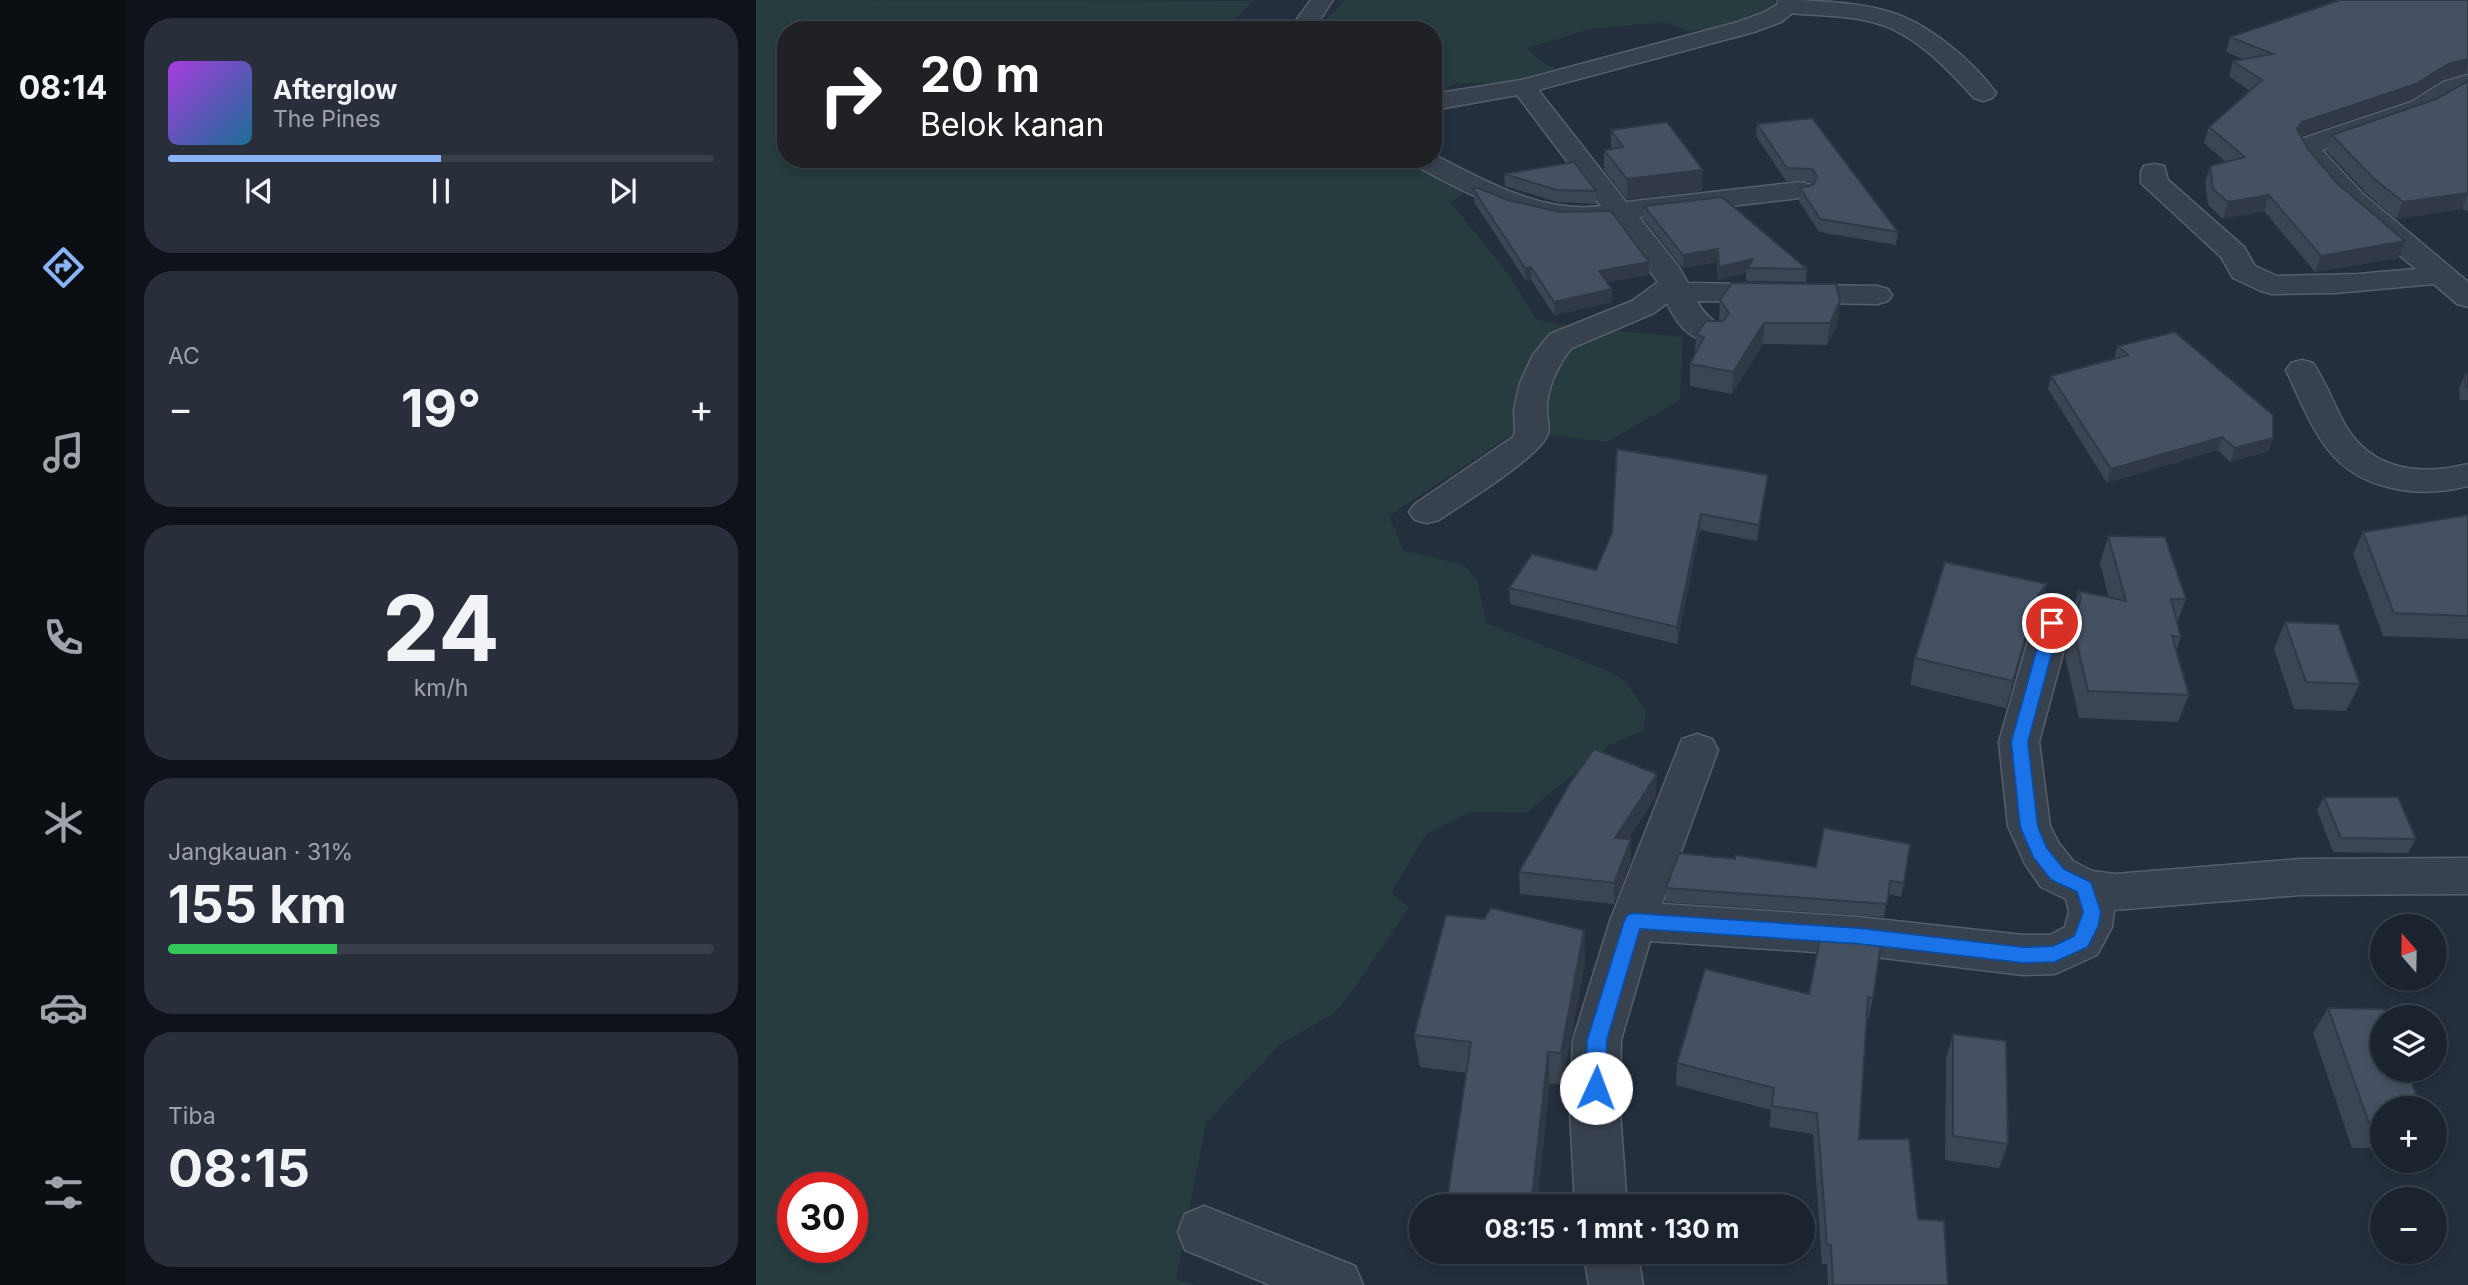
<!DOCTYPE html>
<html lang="id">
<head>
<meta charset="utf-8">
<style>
  body { margin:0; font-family:Inter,sans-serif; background:#282f3a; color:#f1f3f6; height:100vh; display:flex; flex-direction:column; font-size:26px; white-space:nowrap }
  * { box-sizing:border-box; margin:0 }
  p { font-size:23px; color:#a0a4aa }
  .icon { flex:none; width:38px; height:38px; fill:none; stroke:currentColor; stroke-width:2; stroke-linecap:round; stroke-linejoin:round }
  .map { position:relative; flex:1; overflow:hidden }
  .side { display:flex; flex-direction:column; gap:18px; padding:18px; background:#0f1319; width:630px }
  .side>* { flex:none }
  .hud { position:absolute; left:21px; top:21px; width:665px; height:147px; border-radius:28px; box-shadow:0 4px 10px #0003,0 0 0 2px #39404a; background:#202124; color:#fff; overflow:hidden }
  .needle { width:46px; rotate:340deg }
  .tools { position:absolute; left:1614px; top:914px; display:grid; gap:14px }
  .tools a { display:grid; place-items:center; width:77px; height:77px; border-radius:50%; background:#1b232e; box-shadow:0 4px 10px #0003,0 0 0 2px #39404a; font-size:35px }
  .speed { position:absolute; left:21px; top:1172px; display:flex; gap:14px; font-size:35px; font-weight:700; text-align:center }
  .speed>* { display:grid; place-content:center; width:91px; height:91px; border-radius:50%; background:#1b232e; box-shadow:0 4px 10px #0003,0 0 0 2px #39404a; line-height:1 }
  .speed .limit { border:10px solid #d22; background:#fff; color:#111 }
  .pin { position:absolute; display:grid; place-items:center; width:60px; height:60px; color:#fff; margin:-30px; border:4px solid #fff; border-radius:50%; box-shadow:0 2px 7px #0007 }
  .me { position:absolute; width:77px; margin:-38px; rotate:2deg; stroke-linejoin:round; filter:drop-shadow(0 0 5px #0008) }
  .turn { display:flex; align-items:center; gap:24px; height:147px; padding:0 28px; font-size:32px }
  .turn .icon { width:91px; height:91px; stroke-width:2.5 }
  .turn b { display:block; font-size:49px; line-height:60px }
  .big { font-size:52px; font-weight:700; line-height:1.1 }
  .side .widget { flex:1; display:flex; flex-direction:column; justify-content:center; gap:10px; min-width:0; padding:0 24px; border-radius:28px; background:#282f3a }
  .side .dial { align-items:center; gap:0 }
  .dial b { font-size:91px; line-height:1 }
  .song { display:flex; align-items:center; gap:21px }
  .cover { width:84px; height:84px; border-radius:10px; background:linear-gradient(135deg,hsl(280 70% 55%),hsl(200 70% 35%)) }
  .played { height:7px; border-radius:4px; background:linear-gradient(90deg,#8ab4f8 50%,#39404a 50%) }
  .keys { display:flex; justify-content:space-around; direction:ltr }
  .heat { display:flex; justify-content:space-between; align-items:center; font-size:38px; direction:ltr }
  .charge { height:10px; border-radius:5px; background:linear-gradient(90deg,#34c759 31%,#39404a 0) }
  .trip { position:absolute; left:653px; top:1194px; width:406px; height:70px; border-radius:35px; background:#1b232e; box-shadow:0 4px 10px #0003,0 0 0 2px #39404a; font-weight:700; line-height:70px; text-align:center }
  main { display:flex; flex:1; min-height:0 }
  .tab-bar { display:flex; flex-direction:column; width:126px; justify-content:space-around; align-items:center; background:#0b0e12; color:#a0a4aa }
  .tab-bar .icon { width:49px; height:49px }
  .tab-bar .selected { color:#8ab4f8 }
  .tab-bar b { font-size:32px; color:#f1f3f6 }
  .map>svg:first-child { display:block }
  .green { fill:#263c3f; fill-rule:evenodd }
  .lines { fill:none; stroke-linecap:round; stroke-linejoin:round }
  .minor-casing { stroke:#565f6c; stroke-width:3 }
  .tertiary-casing { stroke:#565f6c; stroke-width:3 }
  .minor { fill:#38414e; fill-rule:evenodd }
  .tertiary { fill:#38414e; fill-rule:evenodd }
  .wall { fill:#3b4654 }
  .shaded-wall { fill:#303945 }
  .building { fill:#455162; stroke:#303945; stroke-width:2 }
  .route { fill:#1a73e8; stroke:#114b97; stroke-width:2 }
</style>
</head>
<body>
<main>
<nav class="tab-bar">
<b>08:14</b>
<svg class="icon selected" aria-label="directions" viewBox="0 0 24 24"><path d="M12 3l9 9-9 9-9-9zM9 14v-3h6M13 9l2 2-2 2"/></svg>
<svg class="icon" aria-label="music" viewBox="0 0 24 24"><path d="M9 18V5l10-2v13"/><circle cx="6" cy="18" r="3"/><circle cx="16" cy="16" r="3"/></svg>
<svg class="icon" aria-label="phone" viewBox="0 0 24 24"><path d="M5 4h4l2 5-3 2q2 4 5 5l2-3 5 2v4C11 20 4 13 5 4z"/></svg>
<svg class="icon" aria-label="climate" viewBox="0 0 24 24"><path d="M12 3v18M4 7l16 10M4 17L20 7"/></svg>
<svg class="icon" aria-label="car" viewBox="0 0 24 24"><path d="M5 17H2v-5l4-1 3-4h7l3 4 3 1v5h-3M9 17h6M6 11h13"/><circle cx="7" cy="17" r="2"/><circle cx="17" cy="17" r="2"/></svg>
<svg class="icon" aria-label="filters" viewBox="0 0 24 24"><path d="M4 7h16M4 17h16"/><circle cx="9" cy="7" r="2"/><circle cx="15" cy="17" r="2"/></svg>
</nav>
<section class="side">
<div class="widget">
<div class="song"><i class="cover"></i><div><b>Afterglow</b><p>The Pines</p></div></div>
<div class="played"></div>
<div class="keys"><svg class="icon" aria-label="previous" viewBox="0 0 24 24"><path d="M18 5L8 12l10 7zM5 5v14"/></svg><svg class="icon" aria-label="pause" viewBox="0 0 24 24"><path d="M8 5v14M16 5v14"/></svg><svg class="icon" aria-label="next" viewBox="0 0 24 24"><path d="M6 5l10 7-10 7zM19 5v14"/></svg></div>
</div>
<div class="widget"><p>AC</p>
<div class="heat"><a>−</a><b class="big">19°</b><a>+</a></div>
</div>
<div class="widget dial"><b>24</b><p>km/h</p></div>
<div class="widget"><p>Jangkauan · 31%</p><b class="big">155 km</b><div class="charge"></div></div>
<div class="widget"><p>Tiba</p><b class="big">08:15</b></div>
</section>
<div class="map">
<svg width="1712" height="1285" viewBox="0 0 1712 1285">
  <rect width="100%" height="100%" fill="#242f3e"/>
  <!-- green -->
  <path class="green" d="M0,0L497,1L469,30H30V159H439L440,162L474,159H646L708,193L694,202L750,271L781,320L810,326L927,337L924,400L851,442L761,431L633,516L648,551L708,565L721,580L730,623L850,670L868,680L890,711L887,731L855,744L770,813L715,812L670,834L635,893L653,907L597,990L578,1013L523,1045L450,1123L420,1279L440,1285H0ZM37,1188H96V1248H37Z
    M588,0H1019V10L986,25L933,31L909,22L834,29L771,48L786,62L801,69L745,83H701L677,91V30H562Z"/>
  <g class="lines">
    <defs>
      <path id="minor" d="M1043,0C1074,2 1105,3 1134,12C1173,24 1216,60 1240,93L1236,98L1227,101L1218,98C1192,69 1159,34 1120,23C1093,15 1062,16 1034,13L1026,11L1023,6L1026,1Z
        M1712,75V90L1673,112L1566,150L1607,194L1712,282V307L1701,304L1678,284L1580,293L1516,294L1505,291L1477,278L1465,257L1385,183V172L1388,166L1398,164L1408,166L1412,180L1488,247L1499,266L1521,276L1602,274L1660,269C1617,233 1565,196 1538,146L1542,140L1655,102L1687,82Z
        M767,80L776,82L870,202L1044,182L1054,184L1058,190L1054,196L1044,198L883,217L922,266L932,283L1121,286L1132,289L1136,295L1132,301L1121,304L941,301C949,318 960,319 969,333L965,340C937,346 922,326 911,303L898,313L816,348C802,364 790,390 791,412C791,418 794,427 792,433C786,456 706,504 683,520L671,523L659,520L653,512L659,504L757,437L759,432L758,409L764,383L777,355L794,334L876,301L902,282L856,221C787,234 717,197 658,165L654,159H677V154C727,180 786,214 845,206L755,87L758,82Z
        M1546,360L1557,363C1570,382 1578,405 1589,425C1616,471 1665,476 1712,464V486C1685,493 1659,494 1632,487C1569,472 1555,422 1530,370L1535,363Z
        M1296,610L1309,614L1315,623L1283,742L1294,826L1302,842L1317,861L1336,871L1359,874L1544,859L1712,858V894L1544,895L1358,910L1356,927L1341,955L1299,974L1267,975L1103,955L894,941L865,1040L864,1112L871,1206H819L814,1112L817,1040L854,921L926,739L941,734L956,739L962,750L906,904L1103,917L1267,935H1294L1309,927L1313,912L1310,899L1285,887L1269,864L1252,826L1243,742L1277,623L1283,614Z
        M448,1206L599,1266L607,1285H514L429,1250L422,1232L429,1214Z
        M827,1251H881L887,1285H833Z"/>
      <path id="tertiary" d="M555,0H577L557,30H533Z
        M1022,0H1044L1045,6L1025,22L998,32L767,94L677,110V94L765,80L982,22L1009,12L1022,4Z"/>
    </defs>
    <!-- minor casing -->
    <use href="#minor" class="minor-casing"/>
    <!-- tertiary casing -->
    <use href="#tertiary" class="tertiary-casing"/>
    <!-- minor -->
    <use href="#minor" class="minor"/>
    <!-- tertiary -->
    <use href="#tertiary" class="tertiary"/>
  </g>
  <!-- wall -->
  <path class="wall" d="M1712,0V73L1686,80L1654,100L1545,136L1552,149L1581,183L1649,241L1642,258L1559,272L1508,211L1467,219L1452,205L1449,182L1454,166L1470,162L1448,143L1453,127L1494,91L1473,76L1477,61L1487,59L1470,52L1474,37Z
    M1712,81V212L1706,209L1640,219L1609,192L1571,151L1576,135L1680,99Z
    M1001,124L1142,232L1140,245L1063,232L1043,201L1044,188L1057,185L1055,181H1030L1000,136Z
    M855,130L946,191L871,199L848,170V150L855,149Z
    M748,174L840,191V204L801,202L749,186Z
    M717,189L893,262V275L851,282L856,302L798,315L775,280L770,281L718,202Z
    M888,206L1051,269L1050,282L990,281V273L962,280L961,262L927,268L888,219Z
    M964,300L1082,323L1071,345L1007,344L976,394L934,386V364L939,355L940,335L963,321Z
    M1362,346L1517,438L1512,451L1474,462L1462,450L1351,483L1292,389L1295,376L1358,358Z
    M1712,374V400H1704L1703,388L1709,375Z
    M1012,475L1010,491L1001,541L944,530L921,644L754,604L753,588L840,570Z
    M1712,515V639L1627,636L1597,554L1607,532Z
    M1352,536L1430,599L1421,623L1425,637L1420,651L1433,695L1422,722L1323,718L1309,655L1318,624L1315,618L1322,591L1353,598L1344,563Z
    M1284,611L1274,622L1250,708L1154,685L1159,658Z
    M1529,622L1604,684L1590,711L1538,709L1518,649Z
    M900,796L872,839L875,861L858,904L764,894L763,872Z
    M1568,797L1660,839L1652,853L1577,852L1561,810Z
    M979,855L1148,883L1145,897L1132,894L1128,917L910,902V888L979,859Z
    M828,930L829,963L806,1085L664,1067L658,1035Z
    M1065,933L1117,998L1112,1020L1111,1019L1103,1139L1162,1219L1192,1285H1072L1071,1264H1066L1057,1134L1013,1127L1015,1110L920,1085L921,1063L1053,994Z
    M1572,1008L1626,1108V1148H1596L1557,1033Z
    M1197,1034L1252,1144L1243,1168L1189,1160L1190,1059Z
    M742,1251H776V1253Z"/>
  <!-- shaded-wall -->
  <path class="shaded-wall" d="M1712,59L1711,72L1686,80L1654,100L1541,138V129L1546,122L1692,64Z
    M947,170L946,191L871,199V179Z
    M1712,193L1706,209L1640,219L1647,202Z
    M1513,195L1508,211L1467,219L1472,202Z
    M1649,241L1642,258L1559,272L1565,256Z
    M962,249L961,262L927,268V255Z
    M997,259L991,268L990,273L962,280L963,267Z
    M893,262V275L843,284V271Z
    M775,267V280L770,281L769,268Z
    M856,289V302L798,315V302Z
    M1084,301L1082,323L1071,345L1074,323Z
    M1008,323L1007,344L976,394L977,372Z
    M1466,437L1462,450L1351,483L1355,469Z
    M1517,438L1512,451L1474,462L1479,448Z
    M1012,475L1010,491L1001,541L1003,525Z
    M945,514L944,530L921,644V627Z
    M1291,584L1284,611L1274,622L1250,708L1282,595Z
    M901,774L900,796L859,859V838Z
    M875,839V861L858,904V883Z
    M828,930L829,963L806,1085L805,1053Z
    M792,1052L794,1083L781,1206H775Z"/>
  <!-- building -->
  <path class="building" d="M1584,0H1712V59L1692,64L1660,84L1546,122L1541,129L1552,149L1581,183L1649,241L1565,256L1513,195L1472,202L1457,189L1454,166L1489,157L1453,127L1506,80L1477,61L1517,54L1474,37Z
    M1712,81V193L1647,202L1615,176L1576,135L1680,99Z
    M1056,118L1142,232L1064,219L1044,188L1057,185L1061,176L1056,169L1031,168L1001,124Z
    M911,122L947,170L871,179L848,150L867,147L855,130Z
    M818,162L840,191L801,190L748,174Z
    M722,188L752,200L803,212L855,211L893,262L843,271L856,289L798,302L775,267L769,268L717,189Z
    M966,197L1051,269L991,268L997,259L963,267L962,249L927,255L888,206Z
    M976,283L1080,284L1084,301L1074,323H1008L977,372L934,364L948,337L940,335L950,321H967L973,313L964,300Z
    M1419,332L1517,415V438L1479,448L1466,437L1355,469L1295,376L1372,355L1362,346Z
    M1712,374V387H1710L1709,375Z
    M861,449L1012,475L1003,525L945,514L921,627L753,588L776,554L840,570L856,533Z
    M1712,515V616L1638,613L1607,532Z
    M1352,536L1409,537L1430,599H1415L1425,637L1416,636L1433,695L1332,691L1317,628L1325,597L1322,591L1370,601Z
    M1189,562L1291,584L1282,595L1257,681L1159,658Z
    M1529,622L1582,624L1604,684L1550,682Z
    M838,749L901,774L859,838L875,839L858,883L763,872L814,783Z
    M1568,797H1642L1660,839L1585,838Z
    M1068,828L1154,844L1148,883L1134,881L1131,904L910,888L923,853L979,859V855L1060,867Z
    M735,908L828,930L805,1053L792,1052L775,1206H690L715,1042L658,1035L690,915L728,919Z
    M1065,933L1126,938L1117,998L1112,997L1103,1139H1153L1162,1219L1188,1221L1192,1285H1077L1075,1245H1071L1061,1113L1016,1106L1018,1088L921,1063L949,969L1053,994Z
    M1572,1008L1628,1009L1631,1017H1626V1069H1651L1665,1108H1626V1123H1613Z
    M1197,1034L1250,1041L1252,1144L1197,1136Z"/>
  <!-- route -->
  <path class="route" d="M1296,618L1304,623L1272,742L1282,827L1291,848L1308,869L1335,882L1345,912L1342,927L1332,947L1299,962L1267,963L1103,944L884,929L851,1040L850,1088L847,1094L840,1097L832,1094L829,1088L831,1040L868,921L871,915L877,913L1103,928L1267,947L1297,946L1318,936L1327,912L1321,892L1295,880L1277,857L1264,827L1255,742L1288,623Z"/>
</svg>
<div class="tools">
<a><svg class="needle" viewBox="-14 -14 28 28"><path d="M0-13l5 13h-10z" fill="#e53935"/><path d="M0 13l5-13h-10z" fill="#a0a4aa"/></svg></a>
<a><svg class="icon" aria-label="layers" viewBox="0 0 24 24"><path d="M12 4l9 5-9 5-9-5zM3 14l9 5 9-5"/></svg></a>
<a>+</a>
<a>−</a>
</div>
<div class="speed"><div class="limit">30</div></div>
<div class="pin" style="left:1296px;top:623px;background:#d93025"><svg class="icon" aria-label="arrive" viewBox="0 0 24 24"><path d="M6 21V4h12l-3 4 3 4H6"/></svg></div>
<svg class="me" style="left:840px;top:1088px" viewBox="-20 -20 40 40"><circle r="19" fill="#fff"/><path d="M0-13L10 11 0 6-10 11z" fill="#1a73e8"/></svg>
<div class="trip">08:15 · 1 mnt · 130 m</div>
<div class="hud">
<div class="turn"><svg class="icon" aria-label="right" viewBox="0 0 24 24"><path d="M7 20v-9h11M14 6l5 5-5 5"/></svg><div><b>20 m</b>Belok kanan</div></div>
</div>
</div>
</main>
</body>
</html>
